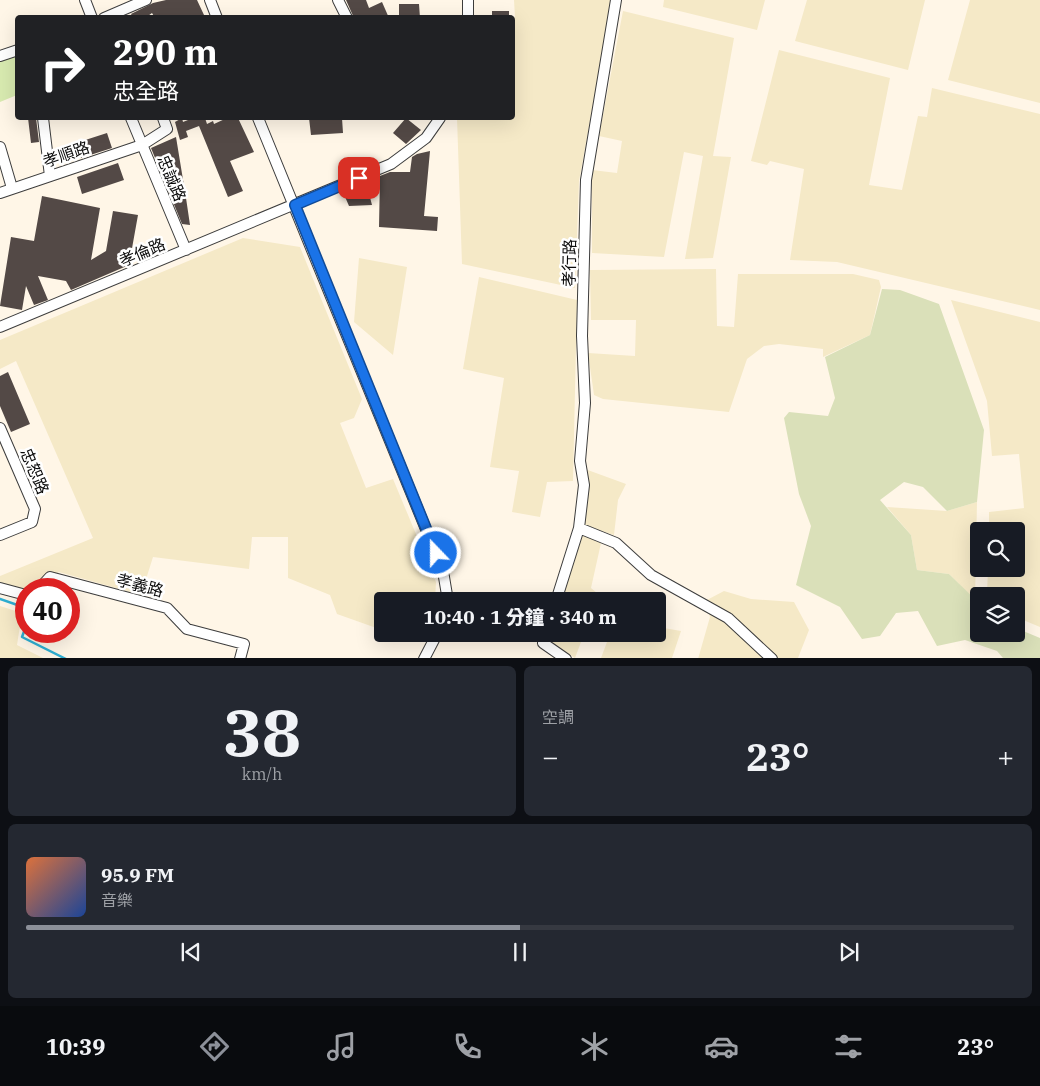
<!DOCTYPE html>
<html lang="zh-TW">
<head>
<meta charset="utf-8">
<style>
  body { margin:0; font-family:"IBM Plex Serif","Noto Sans TC",serif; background:#242831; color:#f1f3f6; height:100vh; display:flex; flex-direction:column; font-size:19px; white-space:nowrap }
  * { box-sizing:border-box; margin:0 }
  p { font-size:16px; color:#9ea1a6 }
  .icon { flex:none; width:28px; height:28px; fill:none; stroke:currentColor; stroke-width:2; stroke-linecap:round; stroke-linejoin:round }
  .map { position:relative; height:658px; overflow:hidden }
  .side { display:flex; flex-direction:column; gap:8px; padding:8px; background:#0d0f14; flex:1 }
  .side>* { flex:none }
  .hud { position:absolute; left:15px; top:15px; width:500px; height:105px; border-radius:5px; box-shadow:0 5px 20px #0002; background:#202124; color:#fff; overflow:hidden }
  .buttons { position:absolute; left:970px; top:522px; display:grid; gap:10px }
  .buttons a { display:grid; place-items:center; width:55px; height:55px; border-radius:5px; background:#171b24; box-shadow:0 5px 20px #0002; font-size:25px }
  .speed { position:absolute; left:15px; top:578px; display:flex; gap:10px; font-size:25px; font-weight:700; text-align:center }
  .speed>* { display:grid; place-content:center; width:65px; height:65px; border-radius:50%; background:#171b24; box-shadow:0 5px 20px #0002; line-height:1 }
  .speed .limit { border:8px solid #d22; background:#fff; color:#111 }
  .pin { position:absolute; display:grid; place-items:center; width:42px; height:42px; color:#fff; margin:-21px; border-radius:10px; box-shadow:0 2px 8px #0006 }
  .me { position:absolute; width:55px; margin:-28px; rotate:338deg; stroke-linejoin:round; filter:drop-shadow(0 0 4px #0008) }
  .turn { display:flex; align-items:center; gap:18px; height:105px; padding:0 15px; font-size:22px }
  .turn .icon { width:65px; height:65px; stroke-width:2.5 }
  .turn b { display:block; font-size:35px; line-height:42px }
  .big { font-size:38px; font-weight:800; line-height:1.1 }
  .side .tile { flex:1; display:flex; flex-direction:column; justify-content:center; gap:8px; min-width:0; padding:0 18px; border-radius:8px; background:#242831 }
  .side .dial { align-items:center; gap:0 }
  .dial b { font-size:65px; line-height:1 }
  .song { display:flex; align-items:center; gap:15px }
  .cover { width:60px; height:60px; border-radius:8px; background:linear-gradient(135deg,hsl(20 70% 55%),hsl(220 70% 35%)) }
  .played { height:5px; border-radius:2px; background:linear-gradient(90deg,#8c9099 50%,#363941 50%) }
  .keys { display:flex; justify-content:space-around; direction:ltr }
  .heat { display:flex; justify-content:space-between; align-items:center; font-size:28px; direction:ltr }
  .side .tiles { flex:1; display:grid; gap:8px; grid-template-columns:1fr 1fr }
  .tile:last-child { grid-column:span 2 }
  .trip { position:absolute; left:374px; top:592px; width:292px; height:50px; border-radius:5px; background:#171b24; box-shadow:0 5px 20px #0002; font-weight:800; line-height:50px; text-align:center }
  .tabs { display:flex; height:80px; justify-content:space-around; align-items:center; background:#090b0e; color:#9ea1a6 }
  .tabs .icon { width:35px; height:35px }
  .tabs .selected { color:#8c9099 }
  .tabs b { font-size:22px; color:#f1f3f6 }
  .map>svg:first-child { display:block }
  .farmland { fill:#f5e9c7 }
  .green { fill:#d8eab0 }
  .cemetery { fill:#dae0b9 }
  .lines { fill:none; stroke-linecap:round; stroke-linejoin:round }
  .stream { stroke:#2eaed2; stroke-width:2.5 }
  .building { fill:#534946 }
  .minor-casing { stroke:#3d3d3d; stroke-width:12 }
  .minor { stroke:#fff; stroke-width:10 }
  .route-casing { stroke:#114b97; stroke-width:12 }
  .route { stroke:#1a73e8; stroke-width:9 }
  .labels { text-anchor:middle; stroke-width:5; stroke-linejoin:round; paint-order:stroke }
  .street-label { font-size:16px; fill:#0a0a0a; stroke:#fff }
</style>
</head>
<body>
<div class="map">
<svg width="1040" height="659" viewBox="0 0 1040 659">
  <rect width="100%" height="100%" fill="#fff6e7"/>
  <!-- farmland -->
  <path class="farmland" d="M514,0H612L579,181L575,288L462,264L457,118H512V18L510,17H515Z
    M664,0H765L757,30L663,7Z
    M807,0H925L908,70L795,41Z
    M970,0H1040V103L948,80Z
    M623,11L734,38L713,156L731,157L713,258L685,259L703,156L684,152L664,257L592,253V170L617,173L622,141L599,136Z
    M779,50L890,78L869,185L902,190L918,116L927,117L932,88L1040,114V310L837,262L790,260L804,169L770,161L767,165L751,161Z
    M243,238L300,247L362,399L354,418L340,423L366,488L393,479L436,582L435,601H382V630L337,614L330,595L288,578V537H252L249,569L153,557L141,595L59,572L36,589H26V591L0,582V576L93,538L16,361L0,369V340Z
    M359,258L407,267L393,355L354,322Z
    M716,269L717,326L734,327L738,274H853L879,280L881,287L870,335L823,357V349L779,344L764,346L747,359L729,412L603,399L594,395L588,353L635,356L636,320H591L590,270Z
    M479,277L577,300L573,481L547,482L540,517L512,512L519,471L490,467L504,378L463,369Z
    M951,300L1040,322V627L1016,617V596H989L987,594L988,569H1016V531H989V512L1024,508L1019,454L992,456L987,401Z
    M585,469L626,484L618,500L614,535L583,525Z
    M977,502L975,600L949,574L917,570L911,535L887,507L947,511Z
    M580,534L601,543L591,588L597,593L594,601H559Z
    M724,591L751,599L794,602L809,630L798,658L698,659L710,617L705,601Z
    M0,606L22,613L17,645L43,658H0Z
    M658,627L681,631L672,658H601L610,634H658Z
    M549,634H584L575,658L547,640Z"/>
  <!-- green -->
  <path class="green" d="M17,55V95L0,102V60Z"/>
  <!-- cemetery -->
  <path class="cemetery" d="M882,289L900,290L939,304L984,430L977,502L947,511L923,487L904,482L880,500L911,535L917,570L949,574L979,603V634H1016V628L1040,638V658H1003L997,651L965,640L937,646L918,611L896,613L880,636L862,639L840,607L796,585L811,526L799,494L784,418L789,412L828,416L835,398L825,357L870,335Z"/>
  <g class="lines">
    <!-- stream -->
    <path class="stream" d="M0,599L26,608
      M26,626L22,637L66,659"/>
  </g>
  <!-- building -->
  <path class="building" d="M166,0H197L204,15L197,18H155L152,13L145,18H133L131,14L153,3Z
    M346,0H366L369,8L382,2L389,18H354Z
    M399,4H419L420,18H399Z
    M492,11H509V18H492Z
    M28,118H36L39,142L31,143Z
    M182,118L183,122L193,118H205L207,124L213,121L214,124L227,118H238L254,152L230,161L243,191L228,197L199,126L186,131L188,137L180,140L175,122Z
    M309,118H342L343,133L311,135Z
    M406,118L421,130L406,144L393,133Z
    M107,133L112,148L81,158L76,143Z
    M176,137L186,198L190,225L182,224L151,148Z
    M430,151L424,216L438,217L437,231L379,227L380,176L390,172H410L412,157L417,154Z
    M118,163L124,180L82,194L77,177Z
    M366,182L372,205L349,206L343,192Z
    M42,196L100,208L91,260L106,251L113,211L138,215L129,265L71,290L66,281L38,276L48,300L34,305L26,286L22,310L0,306L11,237L34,241Z
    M8,372L30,424L11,432L0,406V376Z"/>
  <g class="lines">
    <defs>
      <path id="minor" d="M85,0L92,18
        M210,0L217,18
        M338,0L347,18
        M104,18L146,0
        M468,18V0
        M0,56L18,50
        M43,118L50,176
        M131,118L186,250
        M258,118L443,571L448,601
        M0,147L12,188
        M0,193L142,145L167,129L163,118
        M0,327L391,164L426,138L440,118
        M0,428L35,509L32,522L0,535
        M579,528L616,543L651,575L728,618L772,659
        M0,588L26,595
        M39,589L50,577L167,608L187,629L244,644L240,659
        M556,601L579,528L584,485L580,461L585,403L582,336L586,180L616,0
        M546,634L543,643L566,659
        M424,659L437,634"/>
    </defs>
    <!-- minor casing -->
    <use href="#minor" class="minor-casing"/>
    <!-- minor -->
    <use href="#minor" class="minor"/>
  </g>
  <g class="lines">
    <defs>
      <path id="route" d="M359,178L295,205L436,553"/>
    </defs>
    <!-- route casing -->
    <use href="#route" class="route-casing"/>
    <!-- route -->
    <use href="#route" class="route"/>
  </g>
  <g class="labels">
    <!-- street labels -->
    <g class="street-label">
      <text transform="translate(66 154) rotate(-19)" y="6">孝順路</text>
      <text transform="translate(172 178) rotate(67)" y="6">忠誠路</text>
      <text transform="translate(142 252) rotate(-23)" y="6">孝倫路</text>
      <text transform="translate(569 263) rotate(-89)" y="6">孝行路</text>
      <text transform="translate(35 471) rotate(67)" y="6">忠恕路</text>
      <text transform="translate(140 585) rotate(15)" y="6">孝義路</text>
    </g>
  </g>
</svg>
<div class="buttons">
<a><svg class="icon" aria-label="search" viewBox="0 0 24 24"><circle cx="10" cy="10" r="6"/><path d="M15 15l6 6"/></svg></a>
<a><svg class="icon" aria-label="layers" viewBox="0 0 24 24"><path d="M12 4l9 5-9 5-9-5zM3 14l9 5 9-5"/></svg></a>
</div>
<div class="speed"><div class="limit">40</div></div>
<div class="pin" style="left:359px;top:178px;background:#d93025"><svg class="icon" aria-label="arrive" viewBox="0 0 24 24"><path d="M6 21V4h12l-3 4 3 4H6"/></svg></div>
<svg class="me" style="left:436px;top:553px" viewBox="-20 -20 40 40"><circle r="17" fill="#1a73e8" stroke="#fff" stroke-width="3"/><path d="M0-11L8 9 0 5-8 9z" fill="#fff"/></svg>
<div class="trip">10:40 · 1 分鐘 · 340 m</div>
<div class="hud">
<div class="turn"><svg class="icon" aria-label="right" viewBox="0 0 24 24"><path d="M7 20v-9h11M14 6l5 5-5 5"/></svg><div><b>290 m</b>忠全路</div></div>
</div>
</div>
<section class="side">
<div class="tiles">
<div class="tile dial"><b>38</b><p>km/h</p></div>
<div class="tile"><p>空調</p>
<div class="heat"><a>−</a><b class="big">23°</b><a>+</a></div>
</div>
<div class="tile">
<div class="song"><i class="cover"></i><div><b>95.9 FM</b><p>音樂</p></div></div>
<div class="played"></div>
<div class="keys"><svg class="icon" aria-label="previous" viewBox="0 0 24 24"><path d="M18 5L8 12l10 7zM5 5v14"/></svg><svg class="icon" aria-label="pause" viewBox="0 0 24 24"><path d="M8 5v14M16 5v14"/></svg><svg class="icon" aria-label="next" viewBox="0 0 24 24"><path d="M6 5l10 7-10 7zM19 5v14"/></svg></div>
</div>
</div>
</section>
<nav class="tabs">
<b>10:39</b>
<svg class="icon selected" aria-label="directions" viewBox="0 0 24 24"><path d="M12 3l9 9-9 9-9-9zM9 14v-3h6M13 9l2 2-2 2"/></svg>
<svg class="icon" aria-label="music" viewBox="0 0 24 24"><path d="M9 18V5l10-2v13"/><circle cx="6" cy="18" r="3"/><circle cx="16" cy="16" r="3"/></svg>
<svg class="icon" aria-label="phone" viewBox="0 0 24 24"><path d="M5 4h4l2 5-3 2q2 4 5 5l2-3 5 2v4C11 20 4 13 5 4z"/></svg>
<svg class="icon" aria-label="climate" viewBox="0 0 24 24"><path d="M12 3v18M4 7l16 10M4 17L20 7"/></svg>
<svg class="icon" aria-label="car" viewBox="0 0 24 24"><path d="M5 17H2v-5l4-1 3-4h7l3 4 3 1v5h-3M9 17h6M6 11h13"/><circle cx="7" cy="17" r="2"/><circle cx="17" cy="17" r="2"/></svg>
<svg class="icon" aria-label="filters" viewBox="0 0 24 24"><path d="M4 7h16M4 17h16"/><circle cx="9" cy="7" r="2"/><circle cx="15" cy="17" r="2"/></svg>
<b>23°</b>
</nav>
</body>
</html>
